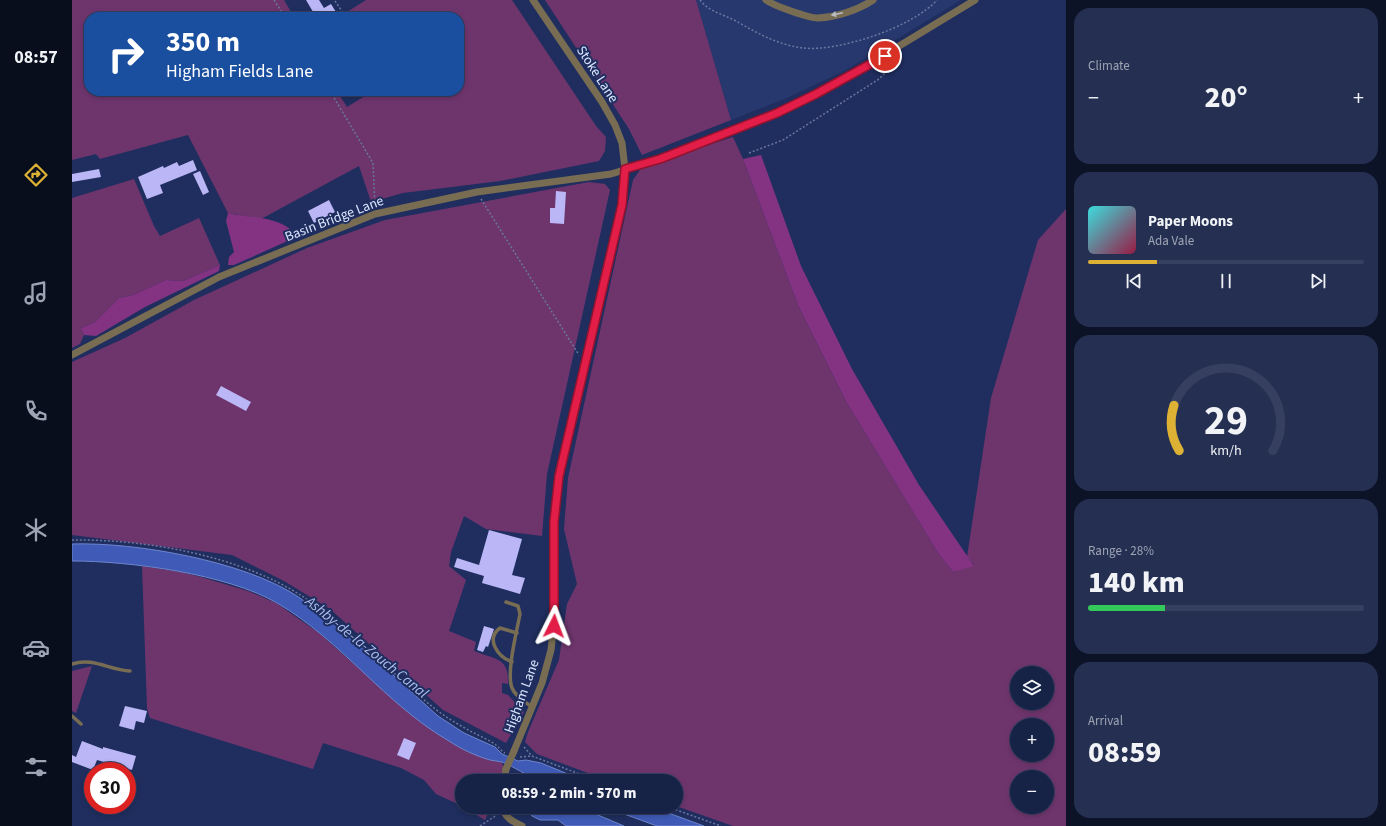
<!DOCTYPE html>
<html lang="en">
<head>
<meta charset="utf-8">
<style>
  body { margin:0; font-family:"Source Sans 3",sans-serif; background:#242f52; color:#f1f3f6; height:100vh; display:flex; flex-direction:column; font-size:15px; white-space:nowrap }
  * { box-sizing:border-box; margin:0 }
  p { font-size:13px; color:#9ea4b4 }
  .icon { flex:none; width:22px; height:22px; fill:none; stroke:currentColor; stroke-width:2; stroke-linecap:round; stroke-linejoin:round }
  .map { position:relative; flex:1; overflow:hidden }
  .side { display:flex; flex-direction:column; gap:8px; padding:8px; background:#0d1327; width:320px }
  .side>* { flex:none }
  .guide { position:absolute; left:12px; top:12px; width:380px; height:84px; border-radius:16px; box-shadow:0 2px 6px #0003,0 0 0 1px #363f60; background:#1a4fa0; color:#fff; overflow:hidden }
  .buttons { position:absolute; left:938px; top:666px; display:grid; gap:8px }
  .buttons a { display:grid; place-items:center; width:44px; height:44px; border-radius:50%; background:#172247; box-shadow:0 2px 6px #0003,0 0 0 1px #363f60; font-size:20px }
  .speed { position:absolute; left:12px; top:762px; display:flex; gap:8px; font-size:20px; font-weight:700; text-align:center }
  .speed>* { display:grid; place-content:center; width:52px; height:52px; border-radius:50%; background:#172247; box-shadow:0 2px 6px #0003,0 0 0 1px #363f60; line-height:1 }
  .speed .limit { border:6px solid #d22; background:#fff; color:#111 }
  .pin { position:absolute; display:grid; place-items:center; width:34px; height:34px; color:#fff; margin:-17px; border:2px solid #fff; border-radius:50%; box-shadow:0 1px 4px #0007 }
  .me { position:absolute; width:44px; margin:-22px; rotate:3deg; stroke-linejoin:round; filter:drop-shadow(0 0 3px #0008) }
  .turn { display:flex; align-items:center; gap:14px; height:84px; padding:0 16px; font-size:18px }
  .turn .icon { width:52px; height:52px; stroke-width:2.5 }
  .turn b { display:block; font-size:28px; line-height:34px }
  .big { font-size:30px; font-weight:800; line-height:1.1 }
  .side .tile { flex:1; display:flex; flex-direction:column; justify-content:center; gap:6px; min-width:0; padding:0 14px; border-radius:16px; background:#242f52 }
  .side .dial { align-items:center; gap:0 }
  .dial svg { height:104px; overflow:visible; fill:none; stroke:#363f60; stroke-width:7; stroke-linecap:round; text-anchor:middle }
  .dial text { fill:#f1f3f6; stroke:none }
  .song { display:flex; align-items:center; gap:12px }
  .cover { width:48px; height:48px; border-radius:6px; background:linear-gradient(135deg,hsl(180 70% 55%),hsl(340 70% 35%)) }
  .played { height:4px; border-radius:2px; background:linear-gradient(90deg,#ddb133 25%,#363f60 25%) }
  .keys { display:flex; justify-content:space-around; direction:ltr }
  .heat { display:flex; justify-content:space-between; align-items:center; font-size:22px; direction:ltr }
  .charge { height:6px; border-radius:3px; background:linear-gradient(90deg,#34c759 28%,#363f60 0) }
  .trip { position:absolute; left:383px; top:774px; width:228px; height:40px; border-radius:20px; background:#172247; box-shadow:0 2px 6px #0003,0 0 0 1px #363f60; font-weight:800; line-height:40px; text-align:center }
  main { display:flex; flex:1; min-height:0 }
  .dock { display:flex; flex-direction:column; width:72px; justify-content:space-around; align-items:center; background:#090e1c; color:#9ea4b4 }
  .dock .icon { width:28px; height:28px }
  .dock .active { color:#ddb133 }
  .dock b { font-size:18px; color:#f1f3f6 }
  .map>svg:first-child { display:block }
  .built { fill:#27386e }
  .green { fill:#6e356d; fill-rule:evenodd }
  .forest { fill:#843383 }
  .water { fill:#3f5bb7; stroke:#6e85cd }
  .building { fill:#bbb6f5 }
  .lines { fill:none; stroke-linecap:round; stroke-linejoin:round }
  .path { stroke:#69769e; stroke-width:1.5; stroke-dasharray:2 2; stroke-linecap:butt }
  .lane { stroke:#786d53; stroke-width:3.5 }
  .street { stroke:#786d53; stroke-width:7 }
  .street-bridge { stroke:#786d53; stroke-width:7 }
  .oneway { fill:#b9bcc3 }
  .route-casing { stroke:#92132f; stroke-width:10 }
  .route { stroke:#e11d48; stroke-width:7 }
  .labels { text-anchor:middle; stroke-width:4; stroke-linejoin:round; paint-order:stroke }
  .street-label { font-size:14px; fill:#dce6ff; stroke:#1f2e5f }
  .water-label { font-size:15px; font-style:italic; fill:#aabded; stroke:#1f2e5f }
</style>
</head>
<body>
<main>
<nav class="dock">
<b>08:57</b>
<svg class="icon active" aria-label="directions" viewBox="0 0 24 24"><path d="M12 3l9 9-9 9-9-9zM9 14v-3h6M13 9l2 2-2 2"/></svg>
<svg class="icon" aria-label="music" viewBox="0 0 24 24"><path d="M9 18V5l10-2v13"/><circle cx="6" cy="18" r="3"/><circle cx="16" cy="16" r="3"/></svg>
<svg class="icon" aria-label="phone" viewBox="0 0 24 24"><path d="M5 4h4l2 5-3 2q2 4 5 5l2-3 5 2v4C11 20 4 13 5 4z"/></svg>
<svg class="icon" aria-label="climate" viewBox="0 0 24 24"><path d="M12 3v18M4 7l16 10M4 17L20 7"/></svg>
<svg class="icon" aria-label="car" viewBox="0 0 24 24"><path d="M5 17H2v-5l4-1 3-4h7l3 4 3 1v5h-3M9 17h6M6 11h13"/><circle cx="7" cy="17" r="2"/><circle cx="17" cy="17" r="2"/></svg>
<svg class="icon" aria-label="filters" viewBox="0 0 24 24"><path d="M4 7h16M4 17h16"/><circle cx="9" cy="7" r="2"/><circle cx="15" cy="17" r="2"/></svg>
</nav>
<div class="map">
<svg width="994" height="826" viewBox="0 0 994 826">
  <rect width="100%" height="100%" fill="#1f2e5f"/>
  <!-- built -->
  <path class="built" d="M624,0H889L774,70L715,98L659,120Z"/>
  <!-- green -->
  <path class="green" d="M0,0H212L222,17H17V91H265L275,107L301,91H387V17H278L275,12L294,0H440L524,126L534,137L533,151L527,161L428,181L331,193L299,202L287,166L189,219L156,213L116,135L28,159L24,154L0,160Z
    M473,0H624L659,120L570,155L557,129Z
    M661,137L671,159L726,305L775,403L866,553L881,572L902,565L895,557L919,398L966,240L994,209V826H661L604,806V781H537L465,754L453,742L456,732L487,660L495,604L505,584L492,529L496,478L561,180L568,170L581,163ZM945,673H975V703H945ZM945,725H975V755H945ZM945,777H975V807H945Z
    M62,179L82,226L88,236L127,218L148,265L111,281L94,280L61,295L47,298L23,322L9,328L12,335L8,344L0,348V198Z
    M517,182L533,184L538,190L475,474L470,536L414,529L392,516L379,552L377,566L394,580L377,631L404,642L402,651C424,660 437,657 436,684L430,683V693L436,695L452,712L434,743L371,710L258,609L212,581L160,555L0,535V362L53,338L122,300L235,248L313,220Z
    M70,566L109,572L129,577L176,591L204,603L247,633L337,713L419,760L429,761L432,767L427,781H390V806L364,794L352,780L329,768L251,743L241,769L78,718L75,708Z
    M20,666L4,713L0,711V671Z
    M391,807H419L413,820Z"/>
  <!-- forest -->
  <path class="forest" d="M689,155L729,266L780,369L847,485L902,566L881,572L866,553L775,403L726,305L671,159Z
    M156,213C177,218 201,216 218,229L220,239L162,265H156L157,257L162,252L154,221Z
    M148,265L147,271L73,307L24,336L12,335L9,328L23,322L47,298L61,295L94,280L111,281Z"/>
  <!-- water -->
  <path class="water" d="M0,544C64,542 171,561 225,596C276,630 320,675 366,716L392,733L423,747L430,754L446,761L454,760L469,763L513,781C501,781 479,784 468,780C454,776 443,767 430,762C426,761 422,761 418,760C404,756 389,749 377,741C313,704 269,640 205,603C155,574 58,561 0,561Z
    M456,807H507L552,826H494L486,820H468L460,816Z
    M533,807H580L632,826H585Z"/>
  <!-- building -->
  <path class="building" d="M234,0H247L252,8L259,4L267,17H244Z
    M121,160L125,170L88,185L91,193L75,199L66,177L91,166L92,168L105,162L107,166Z
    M27,169L29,177L0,182V174Z
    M128,171L137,192L131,195L121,174Z
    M484,191L494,192L492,224L478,223V208H483Z
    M257,200L263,212L242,223L236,211Z
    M149,386L179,402L174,411L144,395Z
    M417,530L450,539L440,575L453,578L448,594L410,583L412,576L382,567L385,558L407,565Z
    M412,626L422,629L416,647L414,646L411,652L405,650Z
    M53,706L75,711L72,723L64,721L62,730L47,726Z
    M332,738L344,743L337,760L325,755Z
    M10,741L31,749V747L64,756L60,770L25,760L21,770L0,762V755L4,757Z"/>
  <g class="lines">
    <!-- path -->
    <path class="path" d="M202,0L213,17
      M628,0C637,12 651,14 664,21C685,33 706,45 731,48C767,52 841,27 865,0
      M263,1L274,17
      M258,91L301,163L303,206
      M677,153L711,140L807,79L814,72L815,63
      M409,199L507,355
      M0,540C75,539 170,556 233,598C278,628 315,669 357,704C370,715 385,724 400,732C408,736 417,740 424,745C427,747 429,751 433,753
      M452,747L460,756L526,781
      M448,757L460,756
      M596,807L649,826
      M408,826L425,815"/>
    <!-- lane -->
    <path class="lane" d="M434,602L446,606L448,614C445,630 434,673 440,688C443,696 453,702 460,707
      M440,662C426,657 413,639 428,628L445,633
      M0,664C21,657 37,670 58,671
      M0,716L9,724"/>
    <!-- street -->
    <path class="street" d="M694,0C702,6 737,18 746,18C765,17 786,10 801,0
      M0,355L147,277L303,214L405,192L539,174L588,159L677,125L744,94L781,74L903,0
      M442,751L470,683L479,650L483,614L482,523L487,476L550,205L553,169L550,143L543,125L530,102L461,0
      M432,781L434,769
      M431,807C432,818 442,822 450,826"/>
    <!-- street-bridge -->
    <path class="street-bridge" d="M434,769L442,751"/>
  </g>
  <!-- one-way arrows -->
  <defs><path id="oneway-solid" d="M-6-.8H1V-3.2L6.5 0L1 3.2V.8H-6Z"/></defs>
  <use class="oneway" href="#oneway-solid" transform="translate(765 14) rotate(168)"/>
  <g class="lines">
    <defs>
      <path id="route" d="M482,626V522L487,476L550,205L553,169L588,159L705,113L744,94L813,56"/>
    </defs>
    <!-- route casing -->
    <use href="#route" class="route-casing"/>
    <!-- route -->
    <use href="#route" class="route"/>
  </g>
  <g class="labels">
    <!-- street labels -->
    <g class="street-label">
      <text transform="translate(526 74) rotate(57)" y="5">Stoke Lane</text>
      <text transform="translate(262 218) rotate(-21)" y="5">Basin Bridge Lane</text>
      <text transform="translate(449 696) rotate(-70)" y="5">Higham Lane</text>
    </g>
    <!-- water labels -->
    <g class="water-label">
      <text transform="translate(295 647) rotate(39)" y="5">Ashby-de-la-Zouch Canal</text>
    </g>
  </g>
</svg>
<div class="buttons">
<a><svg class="icon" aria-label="layers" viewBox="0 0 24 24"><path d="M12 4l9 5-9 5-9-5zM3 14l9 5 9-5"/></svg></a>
<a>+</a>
<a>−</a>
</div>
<div class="speed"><div class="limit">30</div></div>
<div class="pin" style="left:813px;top:56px;background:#d93025"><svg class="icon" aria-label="arrive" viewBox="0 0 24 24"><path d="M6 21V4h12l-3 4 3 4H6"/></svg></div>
<svg class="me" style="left:482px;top:626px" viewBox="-20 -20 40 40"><path d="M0-17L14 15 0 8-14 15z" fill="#e11d48" stroke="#fff" stroke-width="4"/></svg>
<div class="trip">08:59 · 2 min · 570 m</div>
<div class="guide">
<div class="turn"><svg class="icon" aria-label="right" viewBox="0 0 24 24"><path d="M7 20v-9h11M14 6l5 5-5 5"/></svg><div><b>350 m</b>Higham Fields Lane</div></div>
</div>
</div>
<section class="side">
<div class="tile"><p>Climate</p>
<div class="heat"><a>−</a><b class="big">20°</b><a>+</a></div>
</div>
<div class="tile">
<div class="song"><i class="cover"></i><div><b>Paper Moons</b><p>Ada Vale</p></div></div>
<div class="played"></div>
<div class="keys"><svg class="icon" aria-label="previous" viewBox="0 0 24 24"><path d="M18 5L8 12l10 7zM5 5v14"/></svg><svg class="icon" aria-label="pause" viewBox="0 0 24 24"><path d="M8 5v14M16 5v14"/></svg><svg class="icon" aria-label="next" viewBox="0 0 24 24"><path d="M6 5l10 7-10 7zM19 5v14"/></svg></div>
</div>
<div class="tile dial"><svg viewBox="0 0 100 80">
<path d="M14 69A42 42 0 1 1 86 69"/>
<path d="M14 69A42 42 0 0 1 10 34" stroke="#ddb133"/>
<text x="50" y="56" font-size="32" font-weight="700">29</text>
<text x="50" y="72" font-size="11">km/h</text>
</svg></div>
<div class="tile"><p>Range · 28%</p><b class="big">140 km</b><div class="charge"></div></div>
<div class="tile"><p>Arrival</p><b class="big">08:59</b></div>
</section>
</main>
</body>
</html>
